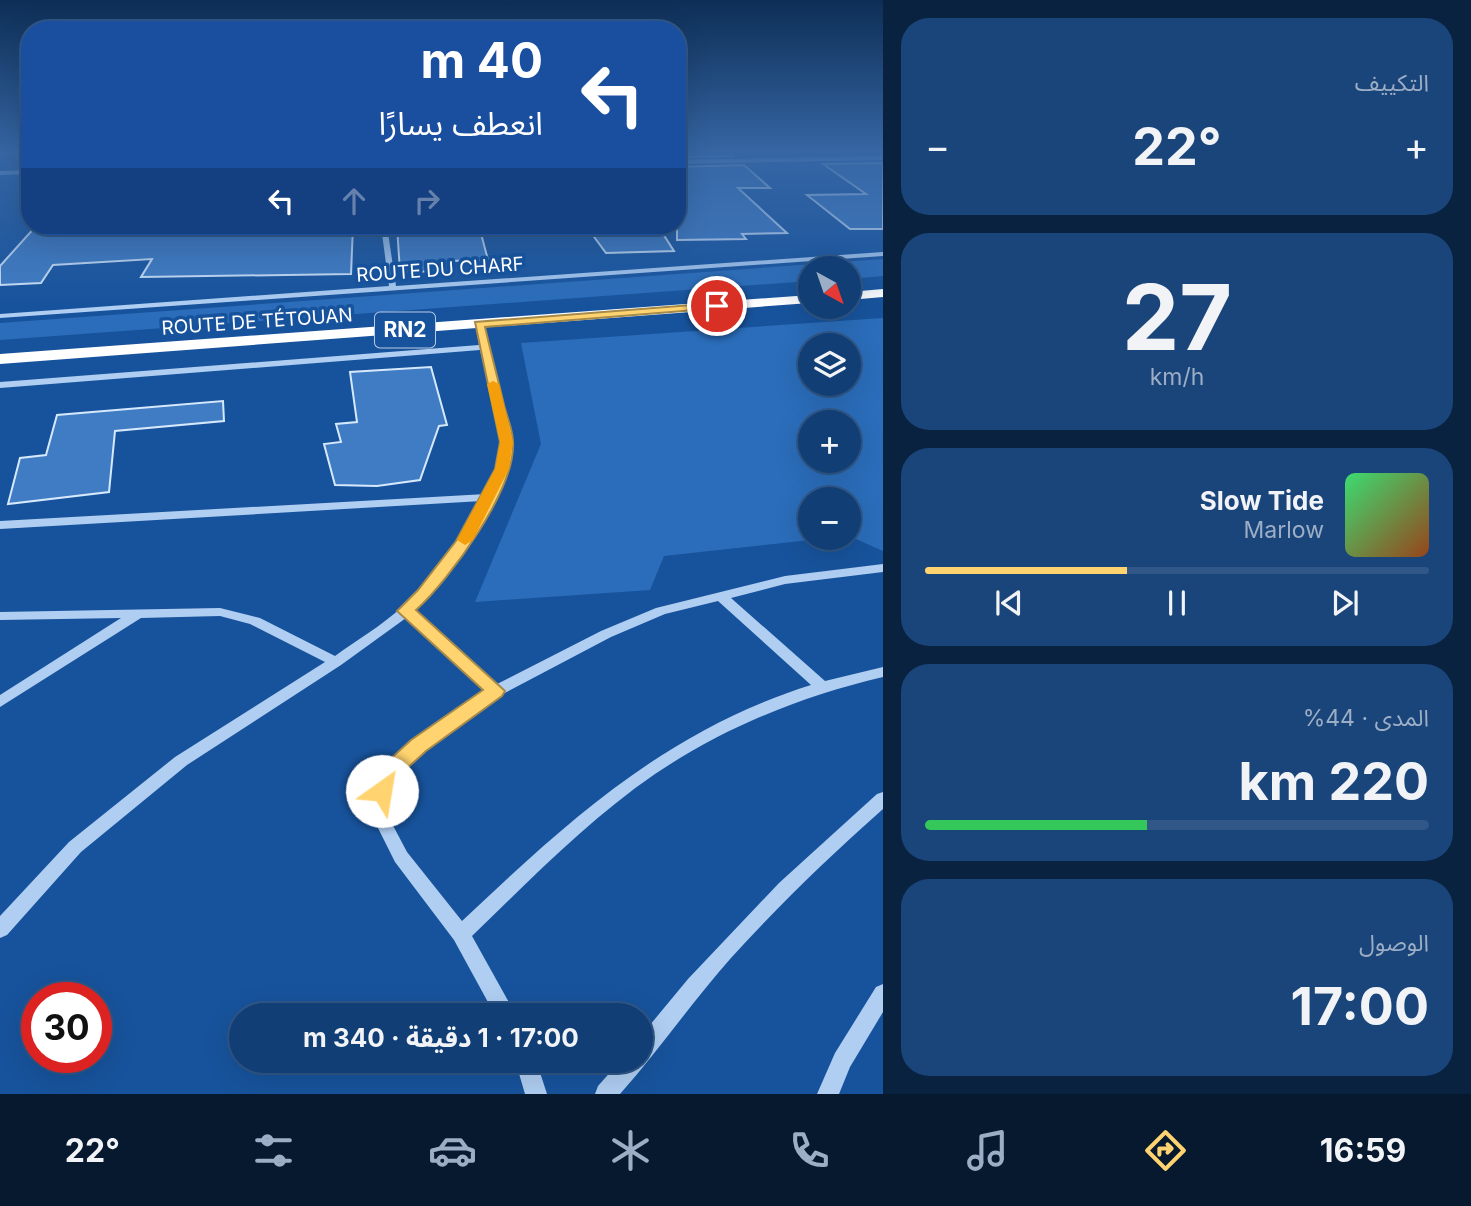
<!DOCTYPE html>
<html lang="ar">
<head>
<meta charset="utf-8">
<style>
  body { margin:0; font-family:Inter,"Noto Sans Arabic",sans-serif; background:#1a457a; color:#f1f3f6; direction:rtl; height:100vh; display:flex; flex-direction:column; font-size:26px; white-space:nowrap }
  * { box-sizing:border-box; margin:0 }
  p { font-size:23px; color:#9caec5 }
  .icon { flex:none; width:38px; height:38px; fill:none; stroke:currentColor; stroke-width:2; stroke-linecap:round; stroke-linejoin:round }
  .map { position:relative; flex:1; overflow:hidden; direction:ltr }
  .side { display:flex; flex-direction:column; gap:18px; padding:18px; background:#092240; width:588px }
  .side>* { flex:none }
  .hud { position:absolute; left:21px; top:21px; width:665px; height:214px; border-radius:28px; box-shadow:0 7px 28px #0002,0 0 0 2px #305787; direction:rtl; background:#1a4fa0; color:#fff; overflow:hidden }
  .needle { width:46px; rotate:140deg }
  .tools { position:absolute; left:798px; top:256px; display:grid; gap:14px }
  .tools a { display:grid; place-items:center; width:63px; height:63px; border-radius:50%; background:#113e75; box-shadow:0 7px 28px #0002,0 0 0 2px #305787; font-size:35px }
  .speed { position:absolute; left:21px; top:982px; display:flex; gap:14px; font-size:35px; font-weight:700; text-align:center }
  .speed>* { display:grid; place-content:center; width:91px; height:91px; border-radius:50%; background:#113e75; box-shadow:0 7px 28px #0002,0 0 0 2px #305787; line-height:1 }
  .speed .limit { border:10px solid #d22; background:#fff; color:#111 }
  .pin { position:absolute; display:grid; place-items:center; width:60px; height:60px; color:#fff; margin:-30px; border:4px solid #fff; border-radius:50%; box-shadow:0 2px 7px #0007 }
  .me { position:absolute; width:77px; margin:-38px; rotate:32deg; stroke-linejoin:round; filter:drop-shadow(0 0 5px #0008) }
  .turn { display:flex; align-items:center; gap:24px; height:147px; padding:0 28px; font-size:32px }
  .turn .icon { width:91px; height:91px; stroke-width:2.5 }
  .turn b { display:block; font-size:49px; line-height:60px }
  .lanes { display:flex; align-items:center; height:66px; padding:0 28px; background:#0003; justify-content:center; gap:35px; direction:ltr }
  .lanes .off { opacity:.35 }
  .big { font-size:52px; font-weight:700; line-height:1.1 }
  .side .card { flex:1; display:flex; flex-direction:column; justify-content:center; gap:10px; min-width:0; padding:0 24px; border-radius:28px; background:#1a457a }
  .side .dial { align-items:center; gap:0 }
  .dial b { font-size:91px; line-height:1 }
  .song { display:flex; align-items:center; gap:21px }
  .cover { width:84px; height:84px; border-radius:10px; background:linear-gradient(135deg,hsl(140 70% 55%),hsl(20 70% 35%)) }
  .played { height:7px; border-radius:4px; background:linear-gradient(90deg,#ffd470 40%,#305787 40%) }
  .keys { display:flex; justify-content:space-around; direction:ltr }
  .heat { display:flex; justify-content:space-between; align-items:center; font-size:38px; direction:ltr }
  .charge { height:10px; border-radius:5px; background:linear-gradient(90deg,#34c759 44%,#305787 0) }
  .trip { position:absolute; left:229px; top:1003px; width:424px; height:70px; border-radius:35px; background:#113e75; box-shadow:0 7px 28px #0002,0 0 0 2px #305787; font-weight:700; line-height:70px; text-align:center; direction:rtl }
  .menu { display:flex; height:112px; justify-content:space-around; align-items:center; background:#07192f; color:#9caec5 }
  .menu .icon { width:49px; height:49px }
  .menu .on { color:#ffd470 }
  .menu b { font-size:32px; color:#f1f3f6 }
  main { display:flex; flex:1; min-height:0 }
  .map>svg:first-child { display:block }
  .green { fill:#2b6dba; fill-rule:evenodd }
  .building { fill:#407cc3; stroke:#d6e8fc; stroke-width:2 }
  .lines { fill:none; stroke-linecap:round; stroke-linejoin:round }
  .minor { fill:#afcef2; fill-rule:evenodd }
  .highway { fill:#fff; fill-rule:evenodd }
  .route { fill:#ffd470; stroke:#a68a49; stroke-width:2 }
  .slow { fill:#f59e0b }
  .labels { text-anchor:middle; stroke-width:7; stroke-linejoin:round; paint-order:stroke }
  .far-street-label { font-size:19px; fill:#fff; stroke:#17539c }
  .shield { fill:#17539c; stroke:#b9cbe1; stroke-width:2 }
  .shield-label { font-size:21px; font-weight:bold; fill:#fff }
</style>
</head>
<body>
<main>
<section class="side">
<div class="card"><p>التكييف</p>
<div class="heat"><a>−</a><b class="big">22°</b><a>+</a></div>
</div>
<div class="card dial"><b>27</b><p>km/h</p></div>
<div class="card">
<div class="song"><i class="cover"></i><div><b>Slow Tide</b><p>Marlow</p></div></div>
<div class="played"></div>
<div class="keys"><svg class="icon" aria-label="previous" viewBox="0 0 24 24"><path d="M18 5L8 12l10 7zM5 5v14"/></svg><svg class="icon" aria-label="pause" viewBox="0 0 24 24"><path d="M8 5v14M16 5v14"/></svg><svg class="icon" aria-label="next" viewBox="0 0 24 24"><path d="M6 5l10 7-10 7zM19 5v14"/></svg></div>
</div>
<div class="card"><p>المدى · 44%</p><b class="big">220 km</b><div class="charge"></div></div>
<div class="card"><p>الوصول</p><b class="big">17:00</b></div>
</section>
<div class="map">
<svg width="883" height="1094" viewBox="0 0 883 1094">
  <rect width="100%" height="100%" fill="#17539c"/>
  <!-- green -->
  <path class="green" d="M883,259V276L849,279V268H810V281L0,340V323Z
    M883,318V551L849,536V499H810V537H838L664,556L650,590L475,602L541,444L521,343ZM810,345H849V383H810ZM810,422H849V460H810Z"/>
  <!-- building -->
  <path class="building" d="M677,152H729L733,156L677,157Z
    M883,163V229H850L807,195L866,194L823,164Z
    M744,165L770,188H738L787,233L742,234L746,239L677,240V167Z
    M36,226H353L351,274L141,277L152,259L53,265L41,283L0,285V266Z
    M397,226H479L488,260L450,261L452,271L400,272Z
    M586,226H658L674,251L606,253Z
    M431,367L447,425L439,426L420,480L377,486L335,485L324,444L341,442L336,424L357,422L350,372Z
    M223,401L224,421L115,431L109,492L8,504L20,458L46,455L57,415Z"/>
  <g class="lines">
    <!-- minor -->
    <path class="minor" d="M883,156V160L677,164V160Z
      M30,170V174L0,175V171Z
      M381,226H387L396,286L883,252V256L0,318V314L389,286Z
      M475,322L482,324C489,351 496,379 503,407C506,418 512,431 512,443C512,495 448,573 414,611L497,684L601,631L656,608L785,576L883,564V572L785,584L731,598L825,681L883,667V677C802,696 725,727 655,774C588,820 531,879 472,936L516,1015H495L454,940L395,862L372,816L374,791L388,764L413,741L486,691L406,618L341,665L187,765L81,852L7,935L0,938V916L69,842L175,757L325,662L250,624L220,616L141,618L0,707V695L121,618L0,620V612L220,608L260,618L335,656C357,640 381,626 401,608C435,579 459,539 482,501L0,529V521L486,494L497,469L502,442L480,350L0,388V382L479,345ZM718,601L811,685C667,730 569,820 462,921L407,852L388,816L390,791L400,772L425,749L501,695L611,637L665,614Z
      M883,792V809C830,856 779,905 731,958C692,1002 659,1050 620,1094H595L598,1086L621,1060H640V1037L688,979L779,883L877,794Z
      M883,984V1012L850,1067L839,1094H817L835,1053L876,987Z
      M515,1060H536L547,1094H525Z"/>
    <!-- highway -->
    <path class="highway" d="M883,289V297L849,300V292Z
      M810,295V303L0,364V354Z"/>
  </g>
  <!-- sky -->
  <linearGradient id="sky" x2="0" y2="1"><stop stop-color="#0d2e56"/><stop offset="0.5" stop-color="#3666a4"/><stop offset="1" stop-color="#3666a4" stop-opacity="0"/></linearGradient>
  <rect width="883" height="305" fill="url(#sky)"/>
  <!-- route -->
  <path class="route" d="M717,303L722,306L720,308L485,327C491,353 498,379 504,405C507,417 513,430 513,442C516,489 450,579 416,610L505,691L502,696L426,751L402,773L390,797L382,800L375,797L372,791L387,762L411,740L483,690L397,611L418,590L456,541L495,469L500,442L475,322Z"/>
  <!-- slow -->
  <path class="slow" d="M493,381L499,384L513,442L509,469L473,540L465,545L457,540L495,469L500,442L487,384Z"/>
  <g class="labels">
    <!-- far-street labels -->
    <g class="far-street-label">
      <text transform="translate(440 269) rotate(-4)" y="7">ROUTE DU CHARF</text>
      <text transform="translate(257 321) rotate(-4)" y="7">ROUTE DE TÉTOUAN</text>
    </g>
    <!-- shield labels -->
    <rect class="shield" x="375" y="312.5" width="60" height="35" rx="5"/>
    <g class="shield-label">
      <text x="405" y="337">RN2</text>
    </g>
  </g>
</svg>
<div class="tools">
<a><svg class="needle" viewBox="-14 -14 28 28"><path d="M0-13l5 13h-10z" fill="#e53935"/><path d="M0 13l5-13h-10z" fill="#9caec5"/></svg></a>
<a><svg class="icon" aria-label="layers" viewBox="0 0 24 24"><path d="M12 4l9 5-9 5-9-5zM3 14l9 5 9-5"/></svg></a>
<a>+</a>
<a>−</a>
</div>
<div class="speed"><div class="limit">30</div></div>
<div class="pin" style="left:717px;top:306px;background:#d93025"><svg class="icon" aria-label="arrive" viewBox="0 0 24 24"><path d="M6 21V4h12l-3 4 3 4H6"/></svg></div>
<svg class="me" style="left:382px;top:791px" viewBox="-20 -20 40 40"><circle r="19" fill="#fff"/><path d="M0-13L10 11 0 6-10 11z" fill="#ffd470"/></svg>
<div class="trip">17:00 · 1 دقيقة · 340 m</div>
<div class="hud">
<div class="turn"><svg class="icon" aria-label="left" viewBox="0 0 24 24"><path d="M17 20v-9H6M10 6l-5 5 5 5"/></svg><div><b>40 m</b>انعطف يسارًا</div></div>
<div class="lanes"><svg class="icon" aria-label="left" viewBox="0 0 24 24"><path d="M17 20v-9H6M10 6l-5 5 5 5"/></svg><svg class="icon off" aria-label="ahead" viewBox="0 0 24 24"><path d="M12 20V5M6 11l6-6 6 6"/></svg><svg class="icon off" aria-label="right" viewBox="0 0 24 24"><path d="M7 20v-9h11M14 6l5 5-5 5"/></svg></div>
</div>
</div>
</main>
<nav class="menu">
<b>16:59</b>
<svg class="icon on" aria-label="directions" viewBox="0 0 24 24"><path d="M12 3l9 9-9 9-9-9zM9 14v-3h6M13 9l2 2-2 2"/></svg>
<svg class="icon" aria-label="music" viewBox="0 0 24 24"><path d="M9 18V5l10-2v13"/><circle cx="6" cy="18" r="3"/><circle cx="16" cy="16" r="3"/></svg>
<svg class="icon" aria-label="phone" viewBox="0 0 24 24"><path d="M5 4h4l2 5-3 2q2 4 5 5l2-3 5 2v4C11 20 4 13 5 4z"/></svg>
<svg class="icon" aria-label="climate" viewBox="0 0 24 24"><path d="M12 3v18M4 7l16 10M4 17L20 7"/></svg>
<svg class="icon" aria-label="car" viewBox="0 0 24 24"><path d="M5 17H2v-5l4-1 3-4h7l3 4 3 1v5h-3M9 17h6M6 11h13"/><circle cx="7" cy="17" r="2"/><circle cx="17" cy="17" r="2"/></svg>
<svg class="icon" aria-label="filters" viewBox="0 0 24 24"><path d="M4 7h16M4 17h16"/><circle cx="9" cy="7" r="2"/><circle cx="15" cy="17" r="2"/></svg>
<b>22°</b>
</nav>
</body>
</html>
